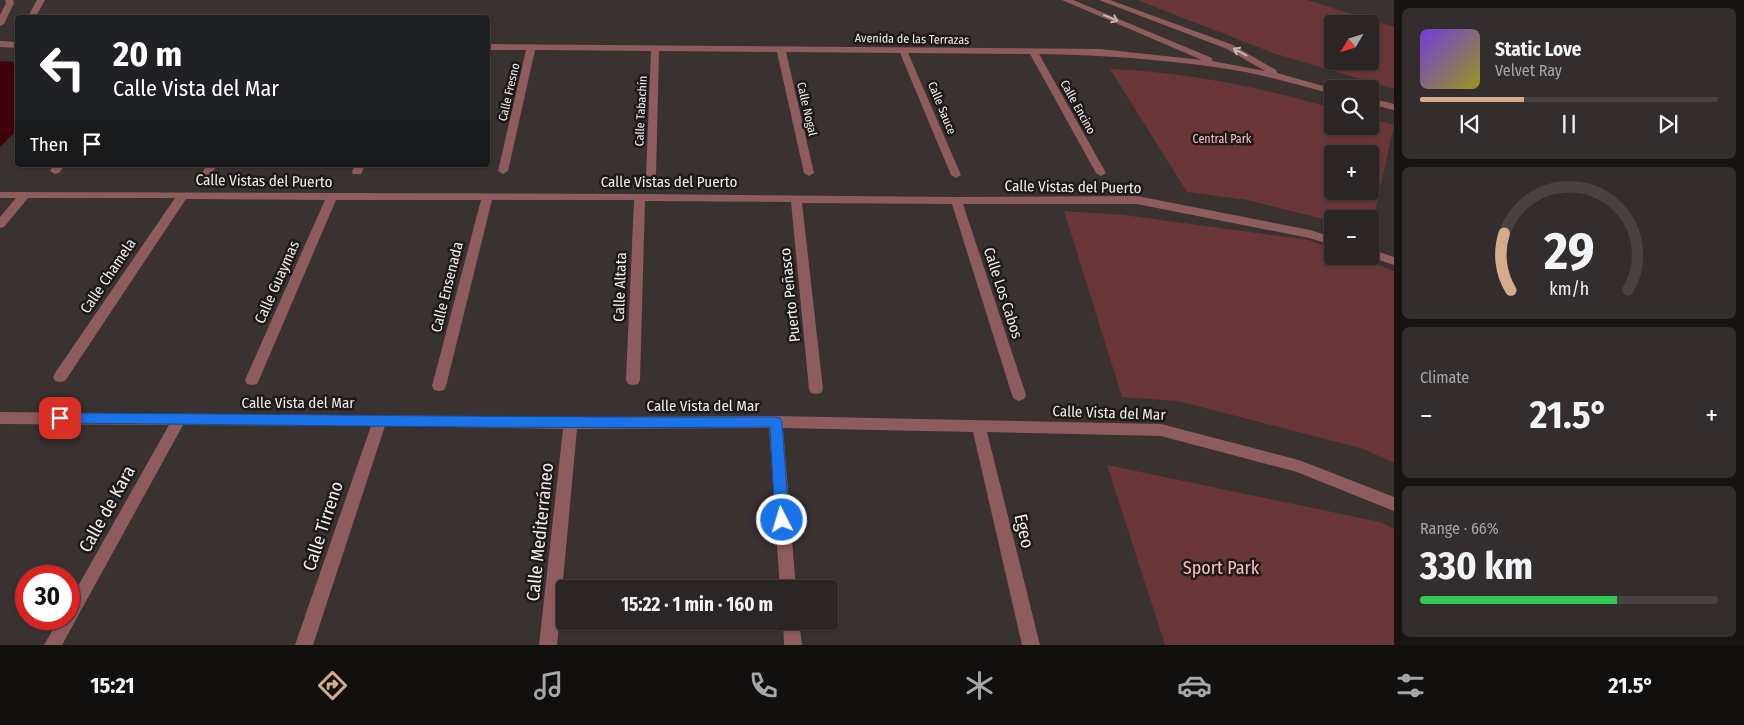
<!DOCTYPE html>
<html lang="en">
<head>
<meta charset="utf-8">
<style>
  body { margin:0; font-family:"Fira Sans Condensed",sans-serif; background:#342d2d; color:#f1f3f6; height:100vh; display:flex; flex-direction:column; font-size:19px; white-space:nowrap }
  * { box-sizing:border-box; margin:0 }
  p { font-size:16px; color:#a6a5a7 }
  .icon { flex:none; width:28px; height:28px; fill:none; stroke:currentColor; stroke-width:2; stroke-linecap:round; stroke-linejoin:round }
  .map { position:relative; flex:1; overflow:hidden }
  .side { display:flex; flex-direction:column; gap:8px; padding:8px; background:#181414; width:350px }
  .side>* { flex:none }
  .top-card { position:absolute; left:15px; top:15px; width:475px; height:152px; border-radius:5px; box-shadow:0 1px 4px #0004,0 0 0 1px #484242; background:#202124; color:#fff; overflow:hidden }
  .needle { width:32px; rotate:232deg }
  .buttons { position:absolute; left:1324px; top:15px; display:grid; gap:10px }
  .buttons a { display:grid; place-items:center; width:55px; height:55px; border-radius:5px; background:#2c2525; box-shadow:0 1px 4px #0004,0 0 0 1px #484242; font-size:25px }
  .speed { position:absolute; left:15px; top:565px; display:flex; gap:10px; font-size:25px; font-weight:700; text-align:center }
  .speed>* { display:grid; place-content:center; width:65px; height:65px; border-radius:50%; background:#2c2525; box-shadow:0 1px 4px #0004,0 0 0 1px #484242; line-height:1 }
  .speed .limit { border:8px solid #d22; background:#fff; color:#111 }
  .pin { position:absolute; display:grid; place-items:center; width:42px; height:42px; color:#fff; margin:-21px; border-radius:10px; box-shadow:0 2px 8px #0006 }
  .me { position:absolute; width:55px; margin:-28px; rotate:355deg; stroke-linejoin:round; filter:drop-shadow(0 0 4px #0008) }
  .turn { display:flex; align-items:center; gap:18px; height:105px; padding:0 15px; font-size:22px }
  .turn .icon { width:65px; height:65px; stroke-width:2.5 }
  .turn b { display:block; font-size:35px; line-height:42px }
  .then { display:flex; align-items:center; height:48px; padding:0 15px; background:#0003; gap:10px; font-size:19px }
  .big { font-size:38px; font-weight:700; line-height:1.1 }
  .side .widget { flex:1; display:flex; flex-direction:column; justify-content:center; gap:8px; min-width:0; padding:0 18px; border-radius:8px; background:#342d2d }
  .side .dial { align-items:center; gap:0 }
  .dial svg { height:130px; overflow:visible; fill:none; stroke:#484242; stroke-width:7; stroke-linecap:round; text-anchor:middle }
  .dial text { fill:#f1f3f6; stroke:none }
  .song { display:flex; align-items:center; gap:15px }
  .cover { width:60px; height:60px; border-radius:8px; background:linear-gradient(135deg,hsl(260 70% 55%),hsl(60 70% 35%)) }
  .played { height:5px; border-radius:2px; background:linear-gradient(90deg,#d6ab8b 35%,#484242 35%) }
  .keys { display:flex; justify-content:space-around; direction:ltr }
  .heat { display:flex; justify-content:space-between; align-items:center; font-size:28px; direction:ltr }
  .charge { height:8px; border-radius:4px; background:linear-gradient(90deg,#34c759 66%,#484242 0) }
  .trip { position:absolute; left:556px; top:580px; width:282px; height:50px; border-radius:5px; background:#2c2525; box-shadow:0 1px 4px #0004,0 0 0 1px #484242; font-weight:700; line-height:50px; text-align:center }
  .dock { display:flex; height:80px; justify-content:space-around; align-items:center; background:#120f0f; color:#a6a5a7 }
  .dock .icon { width:35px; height:35px }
  .dock .current { color:#d6ab8b }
  .dock b { font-size:22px; color:#f1f3f6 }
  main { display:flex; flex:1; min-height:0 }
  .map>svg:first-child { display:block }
  .green { fill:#6a3638; fill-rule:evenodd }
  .water { fill:#3f020c }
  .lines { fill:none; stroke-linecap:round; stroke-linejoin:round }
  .minor { fill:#8f5c5d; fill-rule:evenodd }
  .oneway { stroke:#cbb3b3 }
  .route { fill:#1a73e8; stroke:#114b97 }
  .labels { text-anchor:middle; stroke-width:5; stroke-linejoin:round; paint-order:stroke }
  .far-street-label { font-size:12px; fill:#f3eded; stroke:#1e1a1a }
  .far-park-label { font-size:12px; fill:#fdbfbf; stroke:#1e1a1a }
  .street-label { font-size:15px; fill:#f3eded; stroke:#1e1a1a }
  .near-street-label { font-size:18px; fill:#f3eded; stroke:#1e1a1a }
  .near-park-label { font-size:18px; fill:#fdbfbf; stroke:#1e1a1a }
</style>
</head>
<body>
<main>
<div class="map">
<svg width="1394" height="645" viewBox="0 0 1394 645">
  <rect width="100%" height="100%" fill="#3a3131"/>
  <!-- green -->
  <path class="green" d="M1137,0H1307L1394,27V89L1273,53ZM1332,24H1370V61H1332Z
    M1110,69C1186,72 1259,87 1332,108V126H1370V118L1394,125L1370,234V219H1332V221L1247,200L1187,192ZM1332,154H1370V191H1332Z
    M1064,211L1124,215L1309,240L1332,249V256H1353L1394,271V463L1364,449L1178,401L1122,397Z
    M1107,465L1380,522L1394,529V645H1165Z"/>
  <!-- water -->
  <path class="water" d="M0,61L17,62L18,129L0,147Z"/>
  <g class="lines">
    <!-- minor -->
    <path class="minor" d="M5,0H13L14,3L4,24L0,26V15L6,3Z
      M37,0H45L35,18H27Z
      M1062,0H1073L1212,58V61L1265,71L1227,49L1099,0H1110L1233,45L1276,70L1277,73L1334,89H1332V94C1295,84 1259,73 1221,68C1161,59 1100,55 1039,54L1106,173L1101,176L1096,173L1030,54L908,53L961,175L956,178L951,175L900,53L786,52L814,173L809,176L804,173L777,52L659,51L656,175L651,178L646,175L651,51L535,50L508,171L503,174L498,171L526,50H488V44L1100,49L1202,60Z
      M0,41L18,42V48L0,47Z
      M1370,98L1394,104V110L1370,104Z
      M54,165H65L59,173L55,174L50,171Z
      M207,165H217L211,175L207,176L202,173Z
      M355,165H365L361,174H353L352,172Z
      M0,192L640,194L956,197L1137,196L1310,230L1332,237V245L1309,238L1137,204H963L1026,395L1024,399L1019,401L1014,399L1012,395L952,204L802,203L823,389L821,393L816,394L811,393L809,389L791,202L645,201L640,380L638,384L633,385L628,384L626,380L634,200H492L446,386L444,390L439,391L434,390L432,386L481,200H336L259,380L257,384L252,385L247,384L245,380L325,200L186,199L65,381L60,382L55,381L53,377L55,373L175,198H28L4,227L0,228V217L16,198H0Z
      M1370,249L1394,257V265L1367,256H1370Z
      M0,412L571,417L776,416L1161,424L1299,460L1394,497V511L1297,472L1161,436L987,432L1040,645H1022L973,432L783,428L796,589H780L769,428L577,429L557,645H539L563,429L385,426L313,645H295L371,426L183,425L62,645H44L59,619H69V602L169,425L0,424Z
      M783,621H799L802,645H784Z"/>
  </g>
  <!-- one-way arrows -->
  <defs><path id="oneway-shaft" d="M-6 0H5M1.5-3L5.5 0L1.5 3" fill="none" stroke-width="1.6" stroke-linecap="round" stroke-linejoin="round" transform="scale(1.25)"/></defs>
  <g class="oneway">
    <use href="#oneway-shaft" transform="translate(1111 18) rotate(23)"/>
    <use href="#oneway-shaft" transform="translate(1240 52) rotate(-152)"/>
  </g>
  <!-- route -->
  <path class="route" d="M60,413C298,414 537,418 776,417L780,418L782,422L789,520L787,524L782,526L777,524L775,520L770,427C533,429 296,425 60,423L55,422L53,418L55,414Z"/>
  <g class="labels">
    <!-- far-street labels -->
    <g class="far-street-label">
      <text transform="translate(912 39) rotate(1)" y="4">Avenida de las Terrazas</text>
      <text transform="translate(509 92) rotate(-77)" y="4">Calle Fresno</text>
      <text transform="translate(1078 107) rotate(61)" y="4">Calle Encino</text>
      <text transform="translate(942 108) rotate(68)" y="4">Calle Sauce</text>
      <text transform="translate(807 109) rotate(77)" y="4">Calle Nogal</text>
      <text transform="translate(641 111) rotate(-87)" y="4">Calle Tabachín</text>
    </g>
    <!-- far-park labels -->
    <g class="far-park-label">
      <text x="1222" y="143">Central Park</text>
    </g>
    <!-- street labels -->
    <g class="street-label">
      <text transform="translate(264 181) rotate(1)" y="5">Calle Vistas del Puerto</text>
      <text x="669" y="187">Calle Vistas del Puerto</text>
      <text transform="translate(1073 187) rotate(1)" y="5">Calle Vistas del Puerto</text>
      <text transform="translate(108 276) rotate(-56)" y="5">Calle Chamela</text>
      <text transform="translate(277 282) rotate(-66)" y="5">Calle Guaymas</text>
      <text transform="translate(447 287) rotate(-76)" y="5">Calle Ensenada</text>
      <text transform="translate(620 287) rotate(-88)" y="5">Calle Altata</text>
      <text transform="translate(1003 293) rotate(72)" y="5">Calle Los Cabos</text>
      <text transform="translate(790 295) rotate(-96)" y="5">Puerto Peñasco</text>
      <text x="298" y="408">Calle Vista del Mar</text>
      <text x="703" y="411">Calle Vista del Mar</text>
      <text transform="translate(1109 413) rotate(2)" y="5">Calle Vista del Mar</text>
    </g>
    <!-- near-street labels -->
    <g class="near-street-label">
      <text transform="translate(107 509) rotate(-61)" y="6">Calle de Kara</text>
      <text transform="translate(323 526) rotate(-72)" y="6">Calle Tirreno</text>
      <text transform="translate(1024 531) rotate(77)" y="6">Egeo</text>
      <text transform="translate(540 532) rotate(-84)" y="6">Calle Mediterráneo</text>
    </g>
    <!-- near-park labels -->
    <g class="near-park-label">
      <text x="1221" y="574">Sport Park</text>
    </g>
  </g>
</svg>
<div class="buttons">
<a><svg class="needle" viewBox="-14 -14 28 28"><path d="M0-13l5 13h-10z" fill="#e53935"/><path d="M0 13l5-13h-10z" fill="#a6a5a7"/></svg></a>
<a><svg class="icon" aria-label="search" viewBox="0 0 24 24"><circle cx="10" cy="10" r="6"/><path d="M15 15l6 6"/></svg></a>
<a>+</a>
<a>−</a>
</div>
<div class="speed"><div class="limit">30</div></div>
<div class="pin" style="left:60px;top:418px;background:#d93025"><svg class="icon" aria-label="arrive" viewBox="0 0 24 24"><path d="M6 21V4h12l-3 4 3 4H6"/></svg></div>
<svg class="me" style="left:782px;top:520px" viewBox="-20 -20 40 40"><circle r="17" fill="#1a73e8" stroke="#fff" stroke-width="3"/><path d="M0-11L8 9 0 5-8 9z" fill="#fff"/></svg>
<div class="trip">15:22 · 1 min · 160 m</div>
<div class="top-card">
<div class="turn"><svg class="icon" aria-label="left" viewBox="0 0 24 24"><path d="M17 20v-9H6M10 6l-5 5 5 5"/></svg><div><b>20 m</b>Calle Vista del Mar</div></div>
<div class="then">Then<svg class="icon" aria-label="arrive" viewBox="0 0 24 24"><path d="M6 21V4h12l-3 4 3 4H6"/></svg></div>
</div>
</div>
<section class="side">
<div class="widget">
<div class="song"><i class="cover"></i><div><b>Static Love</b><p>Velvet Ray</p></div></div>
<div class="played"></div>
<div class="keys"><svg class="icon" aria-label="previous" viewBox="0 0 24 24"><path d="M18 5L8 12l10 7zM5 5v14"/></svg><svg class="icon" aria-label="pause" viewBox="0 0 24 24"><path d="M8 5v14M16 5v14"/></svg><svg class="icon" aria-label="next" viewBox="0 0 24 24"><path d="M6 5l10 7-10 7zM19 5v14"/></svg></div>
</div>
<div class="widget dial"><svg viewBox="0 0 100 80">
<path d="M14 69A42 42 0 1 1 86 69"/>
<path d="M14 69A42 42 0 0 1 10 34" stroke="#d6ab8b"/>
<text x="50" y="56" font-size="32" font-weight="700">29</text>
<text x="50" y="72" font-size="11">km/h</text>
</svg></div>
<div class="widget"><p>Climate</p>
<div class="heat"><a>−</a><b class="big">21.5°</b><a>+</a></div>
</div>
<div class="widget"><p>Range · 66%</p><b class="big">330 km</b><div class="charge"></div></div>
</section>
</main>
<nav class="dock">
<b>15:21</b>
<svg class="icon current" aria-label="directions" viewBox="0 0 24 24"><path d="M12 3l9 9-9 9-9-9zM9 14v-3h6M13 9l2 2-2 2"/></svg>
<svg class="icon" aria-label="music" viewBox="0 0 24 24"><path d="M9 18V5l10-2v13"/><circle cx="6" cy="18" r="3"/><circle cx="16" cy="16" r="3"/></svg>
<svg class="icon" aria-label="phone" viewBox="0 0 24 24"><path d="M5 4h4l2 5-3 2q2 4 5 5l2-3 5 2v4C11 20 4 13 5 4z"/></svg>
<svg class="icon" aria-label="climate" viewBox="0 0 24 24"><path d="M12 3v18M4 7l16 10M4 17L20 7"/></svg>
<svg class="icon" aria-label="car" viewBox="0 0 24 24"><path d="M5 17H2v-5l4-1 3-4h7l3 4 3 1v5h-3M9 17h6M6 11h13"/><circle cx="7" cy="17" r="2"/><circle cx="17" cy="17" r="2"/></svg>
<svg class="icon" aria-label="filters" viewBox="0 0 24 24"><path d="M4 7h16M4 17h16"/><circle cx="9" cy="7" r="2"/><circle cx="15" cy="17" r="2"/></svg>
<b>21.5°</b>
</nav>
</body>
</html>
